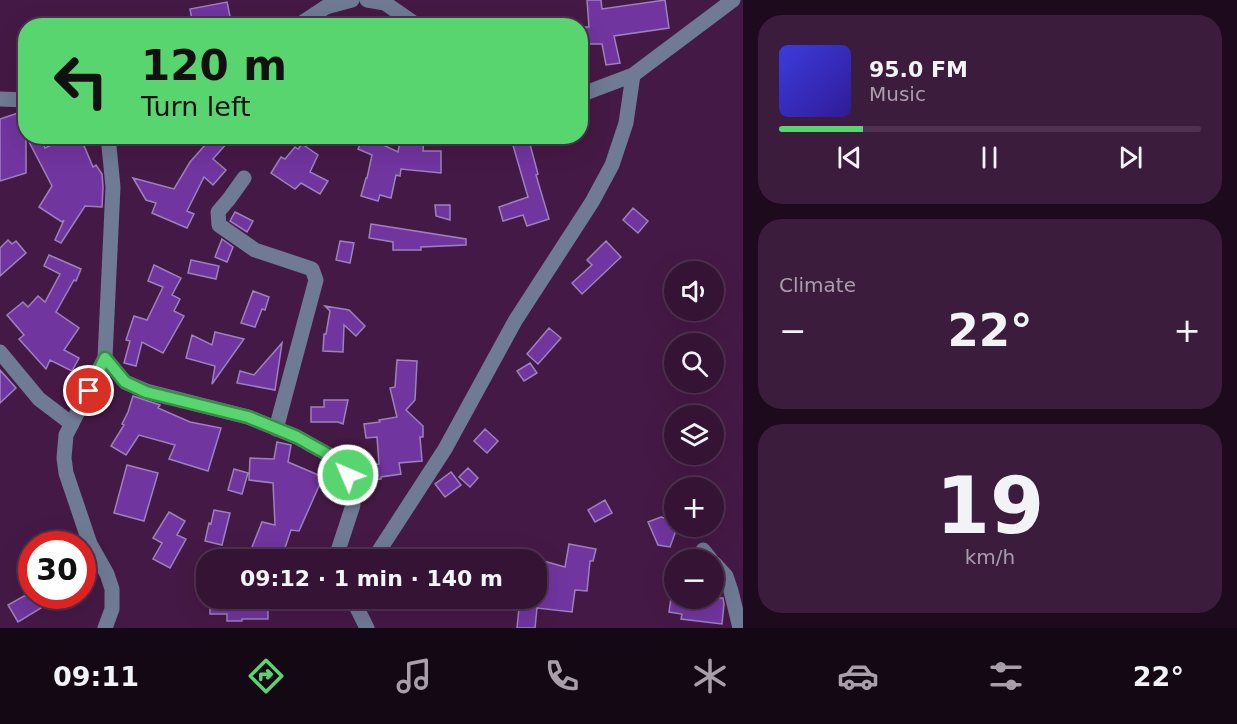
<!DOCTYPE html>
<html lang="en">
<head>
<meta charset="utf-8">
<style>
  body { margin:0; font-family:"DejaVu Sans",sans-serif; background:#3c1c3c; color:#f1f3f6; height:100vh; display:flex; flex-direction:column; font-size:22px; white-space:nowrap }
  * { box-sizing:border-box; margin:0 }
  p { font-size:20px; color:#a99eac }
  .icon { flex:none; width:33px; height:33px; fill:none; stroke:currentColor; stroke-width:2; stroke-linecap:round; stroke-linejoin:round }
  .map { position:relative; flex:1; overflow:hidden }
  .sheet { display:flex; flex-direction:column; gap:15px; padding:15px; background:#1d0a1d; width:494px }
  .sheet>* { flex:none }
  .banner { position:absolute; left:18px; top:18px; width:570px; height:126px; border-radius:24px; box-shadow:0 6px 24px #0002,0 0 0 2px #4e324f; background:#59d56f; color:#111; overflow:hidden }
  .controls { position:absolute; left:664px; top:261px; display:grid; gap:12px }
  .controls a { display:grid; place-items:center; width:60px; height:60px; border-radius:50%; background:#341334; box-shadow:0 6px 24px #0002,0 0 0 2px #4e324f; font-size:30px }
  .speed { position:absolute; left:18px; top:531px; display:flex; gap:12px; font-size:30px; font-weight:700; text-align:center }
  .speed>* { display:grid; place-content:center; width:78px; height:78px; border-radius:50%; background:#341334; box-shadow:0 6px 24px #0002,0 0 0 2px #4e324f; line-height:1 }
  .speed .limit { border:9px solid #d22; background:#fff; color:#111 }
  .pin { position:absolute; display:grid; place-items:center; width:51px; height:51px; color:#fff; margin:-26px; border:3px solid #fff; border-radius:50%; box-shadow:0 2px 6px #0007 }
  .me { position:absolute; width:66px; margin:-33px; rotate:315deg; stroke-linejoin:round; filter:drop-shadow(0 0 4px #0008) }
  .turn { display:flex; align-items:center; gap:21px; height:126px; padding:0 24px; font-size:27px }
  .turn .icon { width:78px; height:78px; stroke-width:2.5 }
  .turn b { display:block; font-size:42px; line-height:51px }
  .big { font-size:45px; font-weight:700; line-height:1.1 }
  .sheet .widget { flex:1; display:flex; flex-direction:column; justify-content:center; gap:9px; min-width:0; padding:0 21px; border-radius:24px; background:#3c1c3c }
  .sheet .dial { align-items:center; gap:0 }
  .dial b { font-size:78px; line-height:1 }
  .song { display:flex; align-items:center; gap:18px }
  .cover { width:72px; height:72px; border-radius:9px; background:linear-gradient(135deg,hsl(240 70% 55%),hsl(250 70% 35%)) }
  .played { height:6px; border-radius:3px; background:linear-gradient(90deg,#59d56f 20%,#4e324f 20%) }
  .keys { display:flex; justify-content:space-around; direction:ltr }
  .heat { display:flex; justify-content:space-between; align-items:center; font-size:33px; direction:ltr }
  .trip { position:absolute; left:196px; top:549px; width:351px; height:60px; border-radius:24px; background:#341334; box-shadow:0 6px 24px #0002,0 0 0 2px #4e324f; font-weight:700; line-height:60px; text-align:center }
  .tabs { display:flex; height:96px; justify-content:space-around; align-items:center; background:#150815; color:#a99eac }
  .tabs .icon { width:42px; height:42px }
  .tabs .selected { color:#59d56f }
  .tabs b { font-size:27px; color:#f1f3f6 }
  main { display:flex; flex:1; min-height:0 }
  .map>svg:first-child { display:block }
  .building { fill:#71359f; stroke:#9e80bc; stroke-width:1.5 }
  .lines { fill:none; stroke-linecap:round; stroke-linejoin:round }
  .minor { stroke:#6f7a94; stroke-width:15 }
  .route-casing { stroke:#3a8a48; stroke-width:15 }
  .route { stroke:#59d56f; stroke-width:10 }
</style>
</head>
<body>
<main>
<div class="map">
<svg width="744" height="628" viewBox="0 0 744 628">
  <rect width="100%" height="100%" fill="#451945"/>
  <!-- building -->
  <path class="building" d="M587,0H601L602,9L665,0L669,28L614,36L620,63L606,65L602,44H580V27H589Z
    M227,2L232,26H193L190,9Z
    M18,113L21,122L26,120V173L0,181V119Z
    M26,136H40L45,148L71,136H80L93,167L96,165L102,174L103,187L102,207L85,206L61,243L55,240L64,220L62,222L39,207L52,186Z
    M213,136H220L227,143L213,159L226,170L213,185L204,177L187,211L194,214L187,228L152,213L156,203L146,200L133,178L174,189L190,162Z
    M364,136L398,152L401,136H424L423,151H441V173L401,169L400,176L396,175L391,198L380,195L378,201L361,196L366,178H367L372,155L358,149Z
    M528,137L538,174L536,175L549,219L527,226L523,215L503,221L499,207L528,197L512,142Z
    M302,144L318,155L310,172L328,181L320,194L301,183L295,189L271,173L281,157L285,159L295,147L298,149Z
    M435,205H450V220L436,216Z
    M633,208L648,221L638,233L623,220Z
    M235,212L253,221L247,232L230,221Z
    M371,224L466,239V245L421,247V250H393V242L369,238Z
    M222,239L233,247L227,262L215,257Z
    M8,240L12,244L16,241L26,253L0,276V248Z
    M340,241L354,243L350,263L336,260Z
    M606,241L621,257L582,294L572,283L592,265L587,260Z
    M49,255L81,269L76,281L74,280L56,312L79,328L64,350L79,358L72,371L50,360L46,369L19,339L24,335L7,315L23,302L28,307L38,296L45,302L60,274L44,266Z
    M191,260L219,266L216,279L188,273Z
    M154,265L181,278L172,295L180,299L174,311L184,316L163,353L142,342L136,366L124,363L130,341L126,340L134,316L147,320L163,287L148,281Z
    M253,291L269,297L265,310L262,309L255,327L241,323Z
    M325,306L349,310L365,326L356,336L344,325L343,352L323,351L324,334H326L330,311Z
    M549,328L561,338L538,364L527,354Z
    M215,332L244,339L212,384L215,366L186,358L192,335L212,345Z
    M282,343L275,390L237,383L240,371L254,375Z
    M397,360L417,361L415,400L406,410L423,426V437H420L422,461L399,463L401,474L381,477V479L359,481L357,466L379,464L377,437L366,438L364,424L380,422L379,420L397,417L390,388L395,387Z
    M530,363L537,373L524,381L517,371Z
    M0,370L16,388L0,403Z
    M133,396L160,405L158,408L190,422L221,428L208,471L169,459L175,445L139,435L126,455L111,446L124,425L122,424L128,412Z
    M324,400H348L343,424L338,422H311V407H324Z
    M485,429L498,441L487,453L474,441Z
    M277,442L291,445L288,462L323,477L299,531L291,530L282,557L252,547L262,522L275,525L273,483L249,480L250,458L274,459Z
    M127,465L158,473L144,521L114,513Z
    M468,468L478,478L470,487L459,477Z
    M234,469L248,473L242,494L228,490Z
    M451,472L461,485L445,497L435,484Z
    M605,500L612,513L595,522L588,510Z
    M214,510L230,513L222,545L205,541L209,523L211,524Z
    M169,512L185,521L177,535L186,539L170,568L153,559L162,543L153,538Z
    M661,517L675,521V533L670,547L658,545L648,522Z
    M569,544L596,549L593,561H590L587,591L575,590L572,612L537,608L535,628H517L520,598H537V572L540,560L565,567Z
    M24,596H41L46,605L18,622L8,605Z
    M210,598H268V619H242V621H227V614H210Z
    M671,598H693L709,601V598H723L724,604L722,624L681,619L682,614L669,612Z"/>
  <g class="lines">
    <!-- minor -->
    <path class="minor" d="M367,0L385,3L418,26
      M297,26L326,7L352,0
      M580,95L633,75L733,0
      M0,99L26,100
      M108,136L113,187L105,358L125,382L146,391L248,417L297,437L338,460L348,475L353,505L335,560
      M244,178L229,199L218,212L219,225L255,250L312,269L316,280L276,429
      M0,352L39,399L72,424
      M703,550L711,560
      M373,560L445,449L515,321L592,202L612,165L626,123L633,75
      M714,563L726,576L731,591L740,628
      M352,598L367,628
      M105,628L112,609V589L107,574L90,544L66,473L64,458L66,435L105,358"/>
  </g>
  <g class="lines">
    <defs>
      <path id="route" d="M89,391L105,358L125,382L146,392L248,417L297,437L338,460L348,475"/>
    </defs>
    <!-- route casing -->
    <use href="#route" class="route-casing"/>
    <!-- route -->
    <use href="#route" class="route"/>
  </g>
</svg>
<div class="controls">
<a><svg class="icon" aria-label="sound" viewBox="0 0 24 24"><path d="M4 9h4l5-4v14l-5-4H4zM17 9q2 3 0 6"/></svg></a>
<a><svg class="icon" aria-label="search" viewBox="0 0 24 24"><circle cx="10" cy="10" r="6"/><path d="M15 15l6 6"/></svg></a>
<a><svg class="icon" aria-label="layers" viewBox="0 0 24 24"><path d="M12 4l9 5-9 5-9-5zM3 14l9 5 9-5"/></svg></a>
<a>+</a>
<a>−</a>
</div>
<div class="speed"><div class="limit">30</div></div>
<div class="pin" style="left:89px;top:391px;background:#d93025"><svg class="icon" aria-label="arrive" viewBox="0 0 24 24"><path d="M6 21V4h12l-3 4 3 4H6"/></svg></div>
<svg class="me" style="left:348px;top:475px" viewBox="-20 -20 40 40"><circle r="17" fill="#59d56f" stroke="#fff" stroke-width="3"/><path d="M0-11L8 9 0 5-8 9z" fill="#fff"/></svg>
<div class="trip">09:12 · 1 min · 140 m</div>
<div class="banner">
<div class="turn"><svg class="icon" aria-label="left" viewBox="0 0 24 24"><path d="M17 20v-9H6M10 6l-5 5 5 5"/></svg><div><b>120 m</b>Turn left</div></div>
</div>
</div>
<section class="sheet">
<div class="widget">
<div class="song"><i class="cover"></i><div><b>95.0 FM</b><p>Music</p></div></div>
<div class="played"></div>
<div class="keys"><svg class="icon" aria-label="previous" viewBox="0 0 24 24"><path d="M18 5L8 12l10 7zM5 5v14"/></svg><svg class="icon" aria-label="pause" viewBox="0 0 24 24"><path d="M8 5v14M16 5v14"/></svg><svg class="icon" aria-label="next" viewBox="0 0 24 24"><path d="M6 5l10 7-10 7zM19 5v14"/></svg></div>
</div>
<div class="widget"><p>Climate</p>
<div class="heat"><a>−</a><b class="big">22°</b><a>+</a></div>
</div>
<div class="widget dial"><b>19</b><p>km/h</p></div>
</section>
</main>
<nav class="tabs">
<b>09:11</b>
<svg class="icon selected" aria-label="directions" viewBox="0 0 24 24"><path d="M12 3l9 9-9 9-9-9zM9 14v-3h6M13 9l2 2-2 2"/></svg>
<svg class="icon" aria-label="music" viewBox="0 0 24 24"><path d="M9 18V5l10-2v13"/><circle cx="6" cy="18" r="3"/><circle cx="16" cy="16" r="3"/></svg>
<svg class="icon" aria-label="phone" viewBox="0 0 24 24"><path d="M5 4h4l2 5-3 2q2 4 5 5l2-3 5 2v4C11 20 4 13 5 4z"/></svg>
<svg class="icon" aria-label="climate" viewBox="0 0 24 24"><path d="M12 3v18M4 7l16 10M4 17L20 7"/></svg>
<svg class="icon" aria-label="car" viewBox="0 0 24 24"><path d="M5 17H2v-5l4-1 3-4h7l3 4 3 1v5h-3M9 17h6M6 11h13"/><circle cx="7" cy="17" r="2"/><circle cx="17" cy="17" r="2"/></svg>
<svg class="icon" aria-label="filters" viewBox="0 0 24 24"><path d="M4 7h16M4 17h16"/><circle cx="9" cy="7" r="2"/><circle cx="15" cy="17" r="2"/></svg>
<b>22°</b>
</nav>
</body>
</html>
